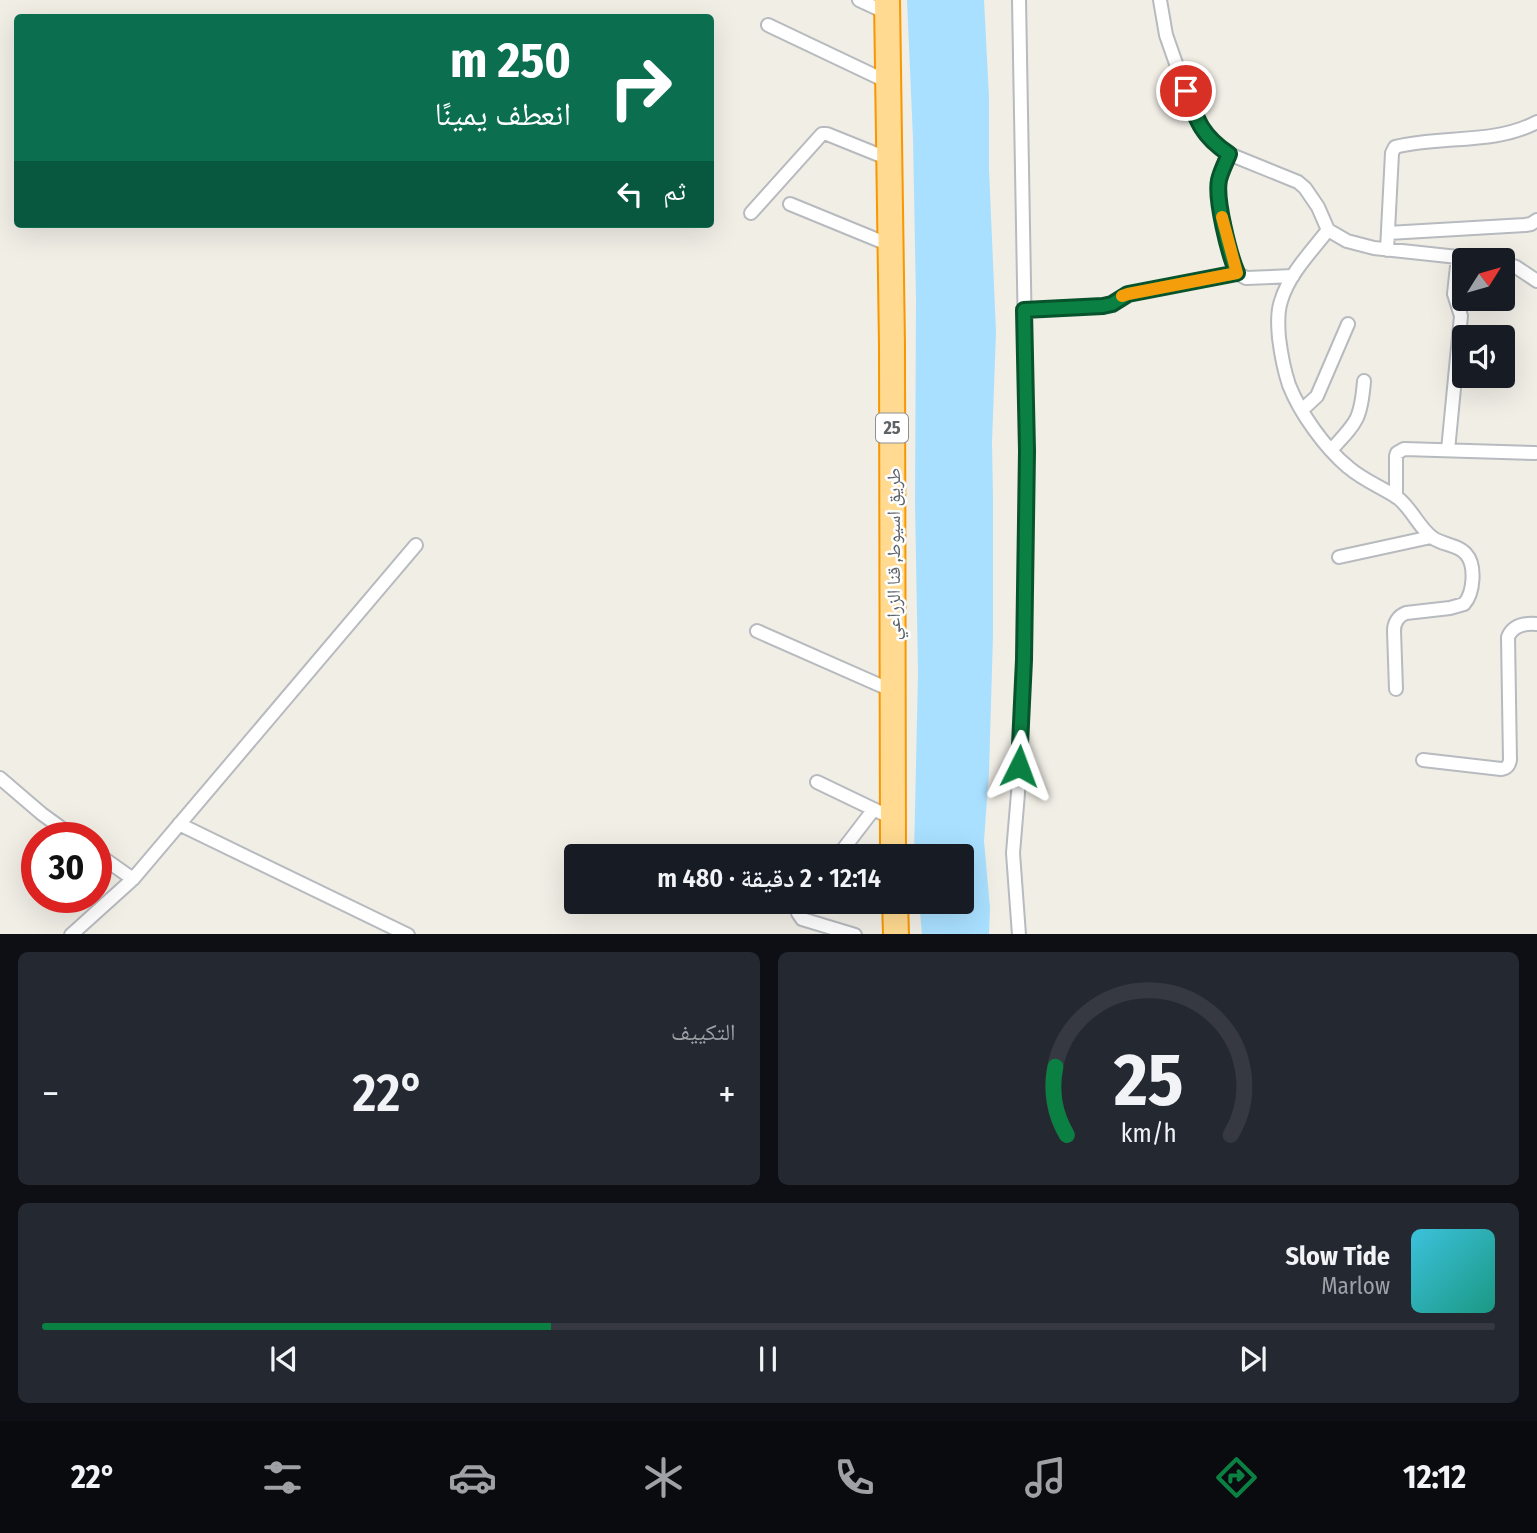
<!DOCTYPE html>
<html lang="ar">
<head>
<meta charset="utf-8">
<style>
  body { margin:0; font-family:"Fira Sans Condensed","Noto Naskh Arabic",sans-serif; background:#242831; color:#f1f3f6; direction:rtl; height:100vh; display:flex; flex-direction:column; font-size:26px; white-space:nowrap }
  * { box-sizing:border-box; margin:0 }
  p { font-size:23px; color:#9ea1a6 }
  .icon { flex:none; width:38px; height:38px; fill:none; stroke:currentColor; stroke-width:2; stroke-linecap:round; stroke-linejoin:round }
  .map { position:relative; height:934px; overflow:hidden; direction:ltr }
  .side { display:flex; flex-direction:column; gap:18px; padding:18px; background:#0d0f14; flex:1 }
  .side>* { flex:none }
  .top-card { position:absolute; left:14px; top:14px; width:700px; height:214px; border-radius:7px; box-shadow:0 7px 28px #0002; direction:rtl; background:#0b6e4f; color:#fff; overflow:hidden }
  .needle { width:46px; rotate:53deg }
  .tools { position:absolute; left:1452px; top:248px; display:grid; gap:14px }
  .tools a { display:grid; place-items:center; width:63px; height:63px; border-radius:7px; background:#171b24; box-shadow:0 7px 28px #0002; font-size:35px }
  .speed { position:absolute; left:21px; top:822px; display:flex; gap:14px; font-size:35px; font-weight:700; text-align:center }
  .speed>* { display:grid; place-content:center; width:91px; height:91px; border-radius:50%; background:#171b24; box-shadow:0 7px 28px #0002; line-height:1 }
  .speed .limit { border:10px solid #d22; background:#fff; color:#111 }
  .pin { position:absolute; display:grid; place-items:center; width:60px; height:60px; color:#fff; margin:-30px; border:4px solid #fff; border-radius:50%; box-shadow:0 2px 7px #0007 }
  .me { position:absolute; width:77px; margin:-38px; rotate:3deg; stroke-linejoin:round; filter:drop-shadow(0 0 5px #0008) }
  .turn { display:flex; align-items:center; gap:24px; height:147px; padding:0 28px; font-size:32px }
  .turn .icon { width:91px; height:91px; stroke-width:2.5 }
  .turn b { display:block; font-size:49px; line-height:60px }
  .then { display:flex; align-items:center; height:66px; padding:0 28px; background:#0003; gap:14px; font-size:26px }
  .big { font-size:52px; font-weight:600; line-height:1.1 }
  .side .widget { flex:1; display:flex; flex-direction:column; justify-content:center; gap:10px; min-width:0; padding:0 24px; border-radius:10px; background:#242831 }
  .side .dial { align-items:center; gap:0 }
  .dial svg { height:182px; overflow:visible; fill:none; stroke:#363941; stroke-width:7; stroke-linecap:round; text-anchor:middle }
  .dial text { fill:#f1f3f6; stroke:none }
  .song { display:flex; align-items:center; gap:21px }
  .cover { width:84px; height:84px; border-radius:10px; background:linear-gradient(135deg,hsl(190 70% 55%),hsl(170 70% 35%)) }
  .played { height:7px; border-radius:4px; background:linear-gradient(90deg,#0b8043 35%,#363941 35%) }
  .keys { display:flex; justify-content:space-around; direction:ltr }
  .heat { display:flex; justify-content:space-between; align-items:center; font-size:38px; direction:ltr }
  .side .tiles { flex:1; display:grid; gap:18px; grid-template-columns:1fr 1fr }
  .widget:last-child { grid-column:span 2 }
  .trip { position:absolute; left:564px; top:844px; width:410px; height:70px; border-radius:7px; background:#171b24; box-shadow:0 7px 28px #0002; font-weight:600; line-height:70px; text-align:center; direction:rtl }
  .tabs { display:flex; height:112px; justify-content:space-around; align-items:center; background:#090b0e; color:#9ea1a6 }
  .tabs .icon { width:49px; height:49px }
  .tabs .selected { color:#0b8043 }
  .tabs b { font-size:32px; color:#f1f3f6 }
  .map>svg:first-child { display:block }
  .water { fill:#a9e0ff }
  .lines { fill:none; stroke-linecap:round; stroke-linejoin:round }
  .street-casing { stroke:#b7babe; stroke-width:16 }
  .highway-casing { stroke:#f89700; stroke-width:28 }
  .street { stroke:#fff; stroke-width:12 }
  .highway { stroke:#ffda90; stroke-width:24 }
  .route-casing { stroke:#07532c; stroke-width:18 }
  .route { stroke:#0b8043; stroke-width:12 }
  .slow { stroke:#f59e0b; stroke-width:12 }
  .labels { text-anchor:middle; stroke-width:5; stroke-linejoin:round; paint-order:stroke }
  .shield { fill:#fff; stroke:#8e9295; stroke-width:2 }
  .shield-label { font-size:18px; font-weight:bold; fill:#5e6368 }
  .street-label { font-size:19px; fill:#5e6368; stroke:#fff }
</style>
</head>
<body>
<div class="map">
<svg width="1537" height="935" viewBox="0 0 1537 935">
  <rect width="100%" height="100%" fill="#f1eee6"/>
  <!-- water -->
  <path class="water" d="M907,0H984L989,97V169L996,332L992,443L993,498V635L989,772L984,841L990,908L989,934H922L919,901H961V856L914,855L918,673L915,502L916,300L913,139Z"/>
  <g class="lines">
    <defs>
      <path id="street" d="M859,0L887,13
        M1019,0L1027,451L1024,659L1018,793L1013,853L1019,935
        M1160,0L1166,35L1193,112L1204,133L1211,141L1229,154L1298,182L1305,188L1318,207L1328,230L1347,241L1374,248L1495,261
        M768,25L888,82
        M1229,154C1226,162 1221,171 1219,180C1215,199 1229,254 1237,273L1246,278L1293,276
        M790,204L890,245
        M751,213L822,134H827L889,159
        M1328,230C1311,252 1289,274 1281,301C1277,313 1278,326 1279,338C1281,354 1284,370 1289,385C1300,413 1325,448 1348,467C1363,480 1381,487 1398,498C1412,509 1419,528 1433,538C1443,545 1459,545 1466,554C1476,565 1474,593 1464,604L1450,608L1406,613C1398,616 1394,623 1394,631L1396,689
        M1388,233L1525,225L1531,224L1537,220
        M1387,250L1392,153L1395,147C1441,135 1494,145 1537,122
        M1503,262L1516,267L1537,281
        M1024,310L1103,306L1112,304L1128,294L1237,273
        M1302,410L1317,396L1348,324
        M1331,450C1357,422 1361,419 1364,381
        M1448,450L1461,316L1454,294L1458,257
        M1396,497V456L1397,453L1404,449L1535,453
        M1339,557L1431,537
        M757,631L893,691
        M1423,760L1501,769C1507,768 1509,766 1510,760L1508,637C1513,625 1525,623 1537,624
        M0,778L42,814L75,838
        M817,782L892,818
        M179,824L408,935
        M96,853L133,879
        M838,856L874,809
        M805,901L798,913L802,919L855,935
        M71,935L133,879L416,545"/>
      <path id="highway" d="M887,0L892,346L893,856
        M895,901L896,935"/>
    </defs>
    <!-- street casing -->
    <use href="#street" class="street-casing"/>
    <!-- highway casing -->
    <use href="#highway" class="highway-casing"/>
    <!-- street -->
    <use href="#street" class="street"/>
    <!-- highway -->
    <use href="#highway" class="highway"/>
  </g>
  <g class="lines">
    <defs>
      <path id="route" d="M1019,766L1024,660L1027,451L1024,310L1103,306L1112,304L1128,294L1237,273C1229,254 1215,199 1219,180C1221,171 1226,162 1229,154C1202,136 1197,121 1186,91"/>
    </defs>
    <!-- route casing -->
    <use href="#route" class="route-casing"/>
    <!-- route -->
    <use href="#route" class="route"/>
    <!-- slow -->
    <path class="slow" d="M1122,296L1128,294L1237,273L1222,217"/>
  </g>
  <g class="labels">
    <!-- shield labels -->
    <rect class="shield" x="876" y="413.5" width="32" height="29" rx="5"/>
    <g class="shield-label">
      <text x="892" y="434">25</text>
    </g>
    <!-- street labels -->
    <g class="street-label">
      <text transform="translate(893 554) rotate(-90)" y="7">طريق اسيوط, قنا الزراعي</text>
    </g>
  </g>
</svg>
<div class="tools">
<a><svg class="needle" viewBox="-14 -14 28 28"><path d="M0-13l5 13h-10z" fill="#e53935"/><path d="M0 13l5-13h-10z" fill="#9ea1a6"/></svg></a>
<a><svg class="icon" aria-label="sound" viewBox="0 0 24 24"><path d="M4 9h4l5-4v14l-5-4H4zM17 9q2 3 0 6"/></svg></a>
</div>
<div class="speed"><div class="limit">30</div></div>
<div class="pin" style="left:1186px;top:91px;background:#d93025"><svg class="icon" aria-label="arrive" viewBox="0 0 24 24"><path d="M6 21V4h12l-3 4 3 4H6"/></svg></div>
<svg class="me" style="left:1019px;top:766px" viewBox="-20 -20 40 40"><path d="M0-17L14 15 0 8-14 15z" fill="#0b8043" stroke="#fff" stroke-width="4"/></svg>
<div class="trip">12:14 · 2 دقيقة · 480 m</div>
<div class="top-card">
<div class="turn"><svg class="icon" aria-label="right" viewBox="0 0 24 24"><path d="M7 20v-9h11M14 6l5 5-5 5"/></svg><div><b>250 m</b>انعطف يمينًا</div></div>
<div class="then">ثم<svg class="icon" aria-label="left" viewBox="0 0 24 24"><path d="M17 20v-9H6M10 6l-5 5 5 5"/></svg></div>
</div>
</div>
<section class="side">
<div class="tiles">
<div class="widget dial"><svg viewBox="0 0 100 80">
<path d="M14 69A42 42 0 1 1 86 69"/>
<path d="M14 69A42 42 0 0 1 9 39" stroke="#0b8043"/>
<text x="50" y="56" font-size="32" font-weight="700">25</text>
<text x="50" y="72" font-size="11">km/h</text>
</svg></div>
<div class="widget"><p>التكييف</p>
<div class="heat"><a>−</a><b class="big">22°</b><a>+</a></div>
</div>
<div class="widget">
<div class="song"><i class="cover"></i><div><b>Slow Tide</b><p>Marlow</p></div></div>
<div class="played"></div>
<div class="keys"><svg class="icon" aria-label="previous" viewBox="0 0 24 24"><path d="M18 5L8 12l10 7zM5 5v14"/></svg><svg class="icon" aria-label="pause" viewBox="0 0 24 24"><path d="M8 5v14M16 5v14"/></svg><svg class="icon" aria-label="next" viewBox="0 0 24 24"><path d="M6 5l10 7-10 7zM19 5v14"/></svg></div>
</div>
</div>
</section>
<nav class="tabs">
<b>12:12</b>
<svg class="icon selected" aria-label="directions" viewBox="0 0 24 24"><path d="M12 3l9 9-9 9-9-9zM9 14v-3h6M13 9l2 2-2 2"/></svg>
<svg class="icon" aria-label="music" viewBox="0 0 24 24"><path d="M9 18V5l10-2v13"/><circle cx="6" cy="18" r="3"/><circle cx="16" cy="16" r="3"/></svg>
<svg class="icon" aria-label="phone" viewBox="0 0 24 24"><path d="M5 4h4l2 5-3 2q2 4 5 5l2-3 5 2v4C11 20 4 13 5 4z"/></svg>
<svg class="icon" aria-label="climate" viewBox="0 0 24 24"><path d="M12 3v18M4 7l16 10M4 17L20 7"/></svg>
<svg class="icon" aria-label="car" viewBox="0 0 24 24"><path d="M5 17H2v-5l4-1 3-4h7l3 4 3 1v5h-3M9 17h6M6 11h13"/><circle cx="7" cy="17" r="2"/><circle cx="17" cy="17" r="2"/></svg>
<svg class="icon" aria-label="filters" viewBox="0 0 24 24"><path d="M4 7h16M4 17h16"/><circle cx="9" cy="7" r="2"/><circle cx="15" cy="17" r="2"/></svg>
<b>22°</b>
</nav>
</body>
</html>
